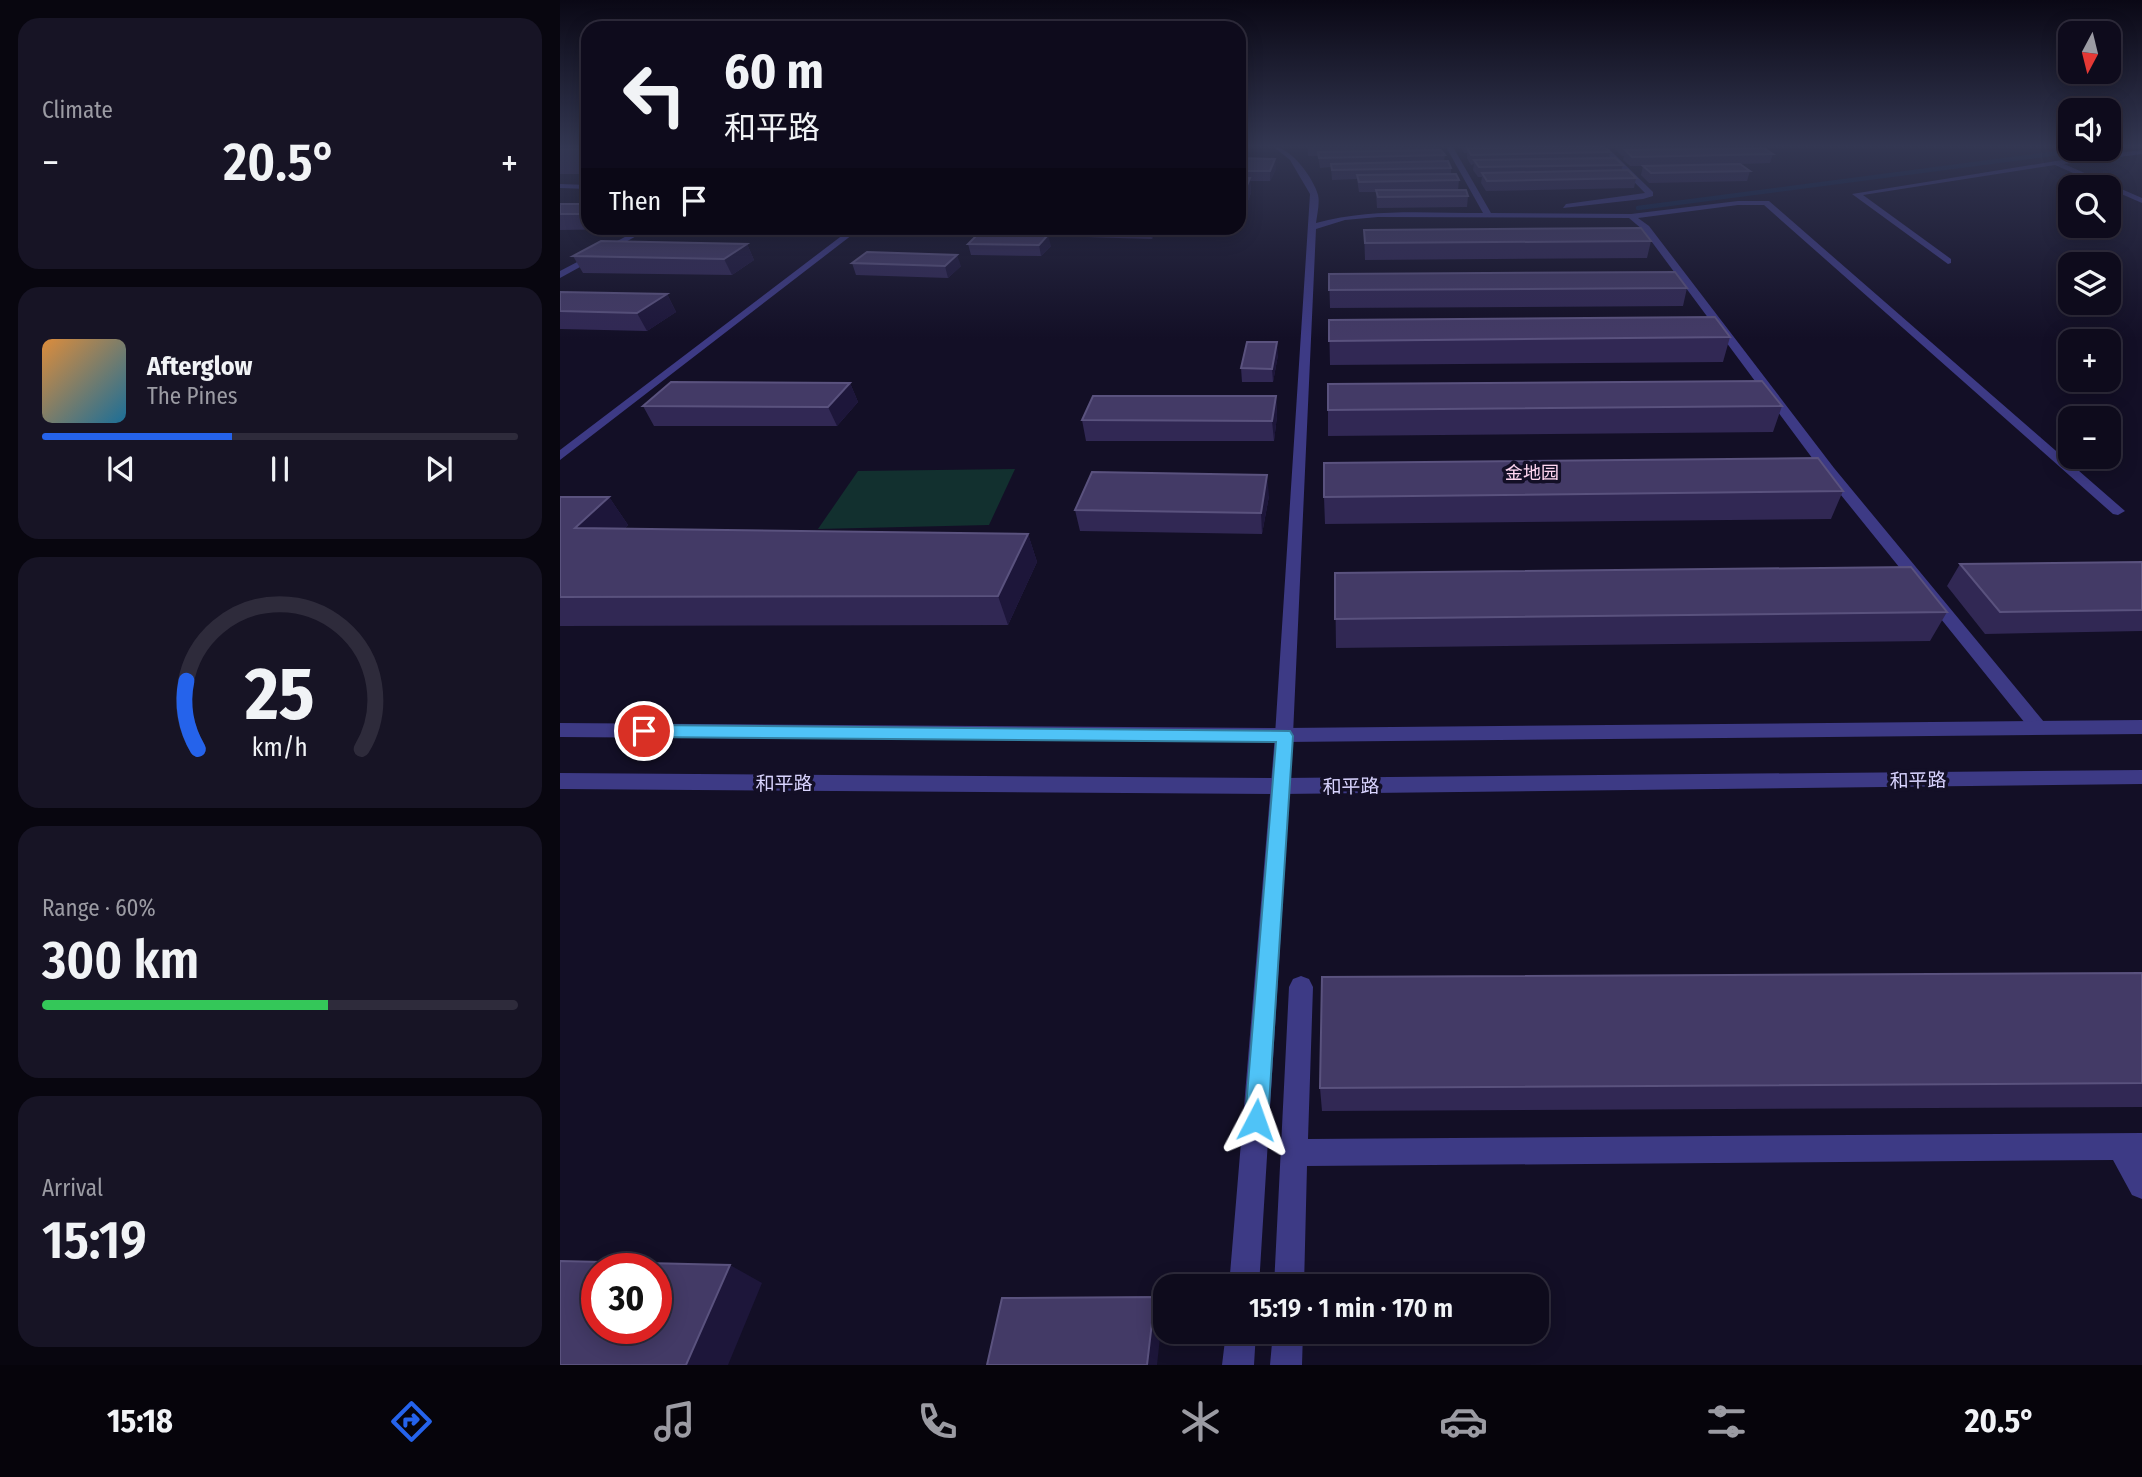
<!DOCTYPE html>
<html lang="en">
<head>
<meta charset="utf-8">
<style>
  body { margin:0; font-family:"Fira Sans Condensed","Noto Sans SC",sans-serif; background:#171425; color:#f1f3f6; height:100vh; display:flex; flex-direction:column; font-size:26px; white-space:nowrap }
  * { box-sizing:border-box; margin:0 }
  p { font-size:23px; color:#9b9ba3 }
  .icon { flex:none; width:38px; height:38px; fill:none; stroke:currentColor; stroke-width:2; stroke-linecap:round; stroke-linejoin:round }
  .map { position:relative; flex:1; overflow:hidden }
  .sheet { display:flex; flex-direction:column; gap:18px; padding:18px; background:#08060f; width:560px }
  .sheet>* { flex:none }
  .top-card { position:absolute; left:21px; top:21px; width:665px; height:214px; border-radius:21px; box-shadow:0 4px 18px #0003,0 0 0 2px #2e2b3b; background:#0e0b1c; color:#f1f3f6; overflow:hidden }
  .needle { width:46px; rotate:187deg }
  .buttons { position:absolute; left:1498px; top:21px; display:grid; gap:14px }
  .buttons a { display:grid; place-items:center; width:63px; height:63px; border-radius:14px; background:#0e0b1c; box-shadow:0 4px 18px #0003,0 0 0 2px #2e2b3b; font-size:35px }
  .speed { position:absolute; left:21px; top:1253px; display:flex; gap:14px; font-size:35px; font-weight:700; text-align:center }
  .speed>* { display:grid; place-content:center; width:91px; height:91px; border-radius:50%; background:#0e0b1c; box-shadow:0 4px 18px #0003,0 0 0 2px #2e2b3b; line-height:1 }
  .speed .limit { border:10px solid #d22; background:#fff; color:#111 }
  .pin { position:absolute; display:grid; place-items:center; width:60px; height:60px; color:#fff; margin:-30px; border:4px solid #fff; border-radius:50%; box-shadow:0 2px 7px #0007 }
  .me { position:absolute; width:77px; margin:-38px; rotate:4deg; stroke-linejoin:round; filter:drop-shadow(0 0 5px #0008) }
  .turn { display:flex; align-items:center; gap:24px; height:147px; padding:0 28px; font-size:32px }
  .turn .icon { width:91px; height:91px; stroke-width:2.5 }
  .turn b { display:block; font-size:49px; line-height:60px }
  .then { display:flex; align-items:center; height:66px; padding:0 28px; background:#0003; gap:14px; font-size:26px }
  .big { font-size:52px; font-weight:600; line-height:1.1 }
  .sheet .card { flex:1; display:flex; flex-direction:column; justify-content:center; gap:10px; min-width:0; padding:0 24px; border-radius:21px; background:#171425 }
  .sheet .dial { align-items:center; gap:0 }
  .dial svg { height:182px; overflow:visible; fill:none; stroke:#2e2b3b; stroke-width:7; stroke-linecap:round; text-anchor:middle }
  .dial text { fill:#f1f3f6; stroke:none }
  .song { display:flex; align-items:center; gap:21px }
  .cover { width:84px; height:84px; border-radius:10px; background:linear-gradient(135deg,hsl(30 70% 55%),hsl(200 70% 35%)) }
  .played { height:7px; border-radius:4px; background:linear-gradient(90deg,#2563eb 40%,#2e2b3b 40%) }
  .keys { display:flex; justify-content:space-around; direction:ltr }
  .heat { display:flex; justify-content:space-between; align-items:center; font-size:38px; direction:ltr }
  .charge { height:10px; border-radius:5px; background:linear-gradient(90deg,#34c759 60%,#2e2b3b 0) }
  .trip { position:absolute; left:593px; top:1274px; width:396px; height:70px; border-radius:21px; background:#0e0b1c; box-shadow:0 4px 18px #0003,0 0 0 2px #2e2b3b; font-weight:600; line-height:70px; text-align:center }
  .tab-bar { display:flex; height:112px; justify-content:space-around; align-items:center; background:#06040b; color:#9b9ba3 }
  .tab-bar .icon { width:49px; height:49px }
  .tab-bar .active { color:#2563eb }
  .tab-bar b { font-size:32px; color:#f1f3f6 }
  main { display:flex; flex:1; min-height:0 }
  .map>svg:first-child { display:block }
  .green { fill:#12302f }
  .lines { fill:none; stroke-linecap:round; stroke-linejoin:round }
  .stream { stroke:#0a1f44; stroke-width:4.5 }
  .minor { fill:#3d3a85; fill-rule:evenodd }
  .tertiary { fill:#3d3a85; fill-rule:evenodd }
  .wall { fill:#312854 }
  .shaded-wall { fill:#1d163a }
  .building { fill:#433a66; stroke:#5a527e; stroke-width:2; fill-rule:evenodd }
  .route { fill:#4fc3f7; stroke:#337fa1; stroke-width:2 }
  .labels { text-anchor:middle; stroke-width:7; stroke-linejoin:round; paint-order:stroke }
  .far-neighbourhood-label { font-size:18px; fill:#ffd6f0; stroke:#130f26 }
  .street-label { font-size:19px; fill:#d9d4ff; stroke:#130f26 }
</style>
</head>
<body>
<main>
<section class="sheet">
<div class="card"><p>Climate</p>
<div class="heat"><a>−</a><b class="big">20.5°</b><a>+</a></div>
</div>
<div class="card">
<div class="song"><i class="cover"></i><div><b>Afterglow</b><p>The Pines</p></div></div>
<div class="played"></div>
<div class="keys"><svg class="icon" aria-label="previous" viewBox="0 0 24 24"><path d="M18 5L8 12l10 7zM5 5v14"/></svg><svg class="icon" aria-label="pause" viewBox="0 0 24 24"><path d="M8 5v14M16 5v14"/></svg><svg class="icon" aria-label="next" viewBox="0 0 24 24"><path d="M6 5l10 7-10 7zM19 5v14"/></svg></div>
</div>
<div class="card dial"><svg viewBox="0 0 100 80">
<path d="M14 69A42 42 0 1 1 86 69"/>
<path d="M14 69A42 42 0 0 1 9 39" stroke="#2563eb"/>
<text x="50" y="56" font-size="32" font-weight="700">25</text>
<text x="50" y="72" font-size="11">km/h</text>
</svg></div>
<div class="card"><p>Range · 60%</p><b class="big">300 km</b><div class="charge"></div></div>
<div class="card"><p>Arrival</p><b class="big">15:19</b></div>
</section>
<div class="map">
<svg width="1582" height="1365" viewBox="0 0 1582 1365">
  <rect width="100%" height="100%" fill="#130f26"/>
  <!-- green -->
  <path class="green" d="M455,469L429,525L258,529L298,471Z"/>
  <g class="lines">
    <!-- stream -->
    <path class="stream" d="M1078,208L1530,149"/>
    <!-- minor -->
    <path class="minor" d="M714,147C731,147 754,179 758,195C760,203 757,215 756,223C810,208 867,213 923,213L886,147H893L931,213L1071,214L1178,201H1209L1565,511L1558,515L1553,514L1204,205H1178L1078,218L1089,226L1274,468L1489,728L1487,733H1473L1264,474L1083,230L1069,218L818,217L785,220L756,229L733,735L699,1286H669L715,735L750,194L730,160Z
      M1040,147H1047L1093,192V196L1083,199L1003,208L1006,204L1085,193Z
      M1582,150V154L1504,164L1582,198V203L1495,165L1303,195L1391,259V263L1388,264L1292,194L1496,161Z
      M0,184L28,185V189L0,188Z
      M82,228H91L0,278V271Z
      M741,976L749,979L753,987L748,1139L1582,1133V1199L1572,1195L1553,1160L747,1166L744,1286H714L729,987L733,979Z
      M666,1332H696L694,1365H662Z
      M713,1332H743L742,1365H710Z"/>
    <!-- tertiary -->
    <path class="tertiary" d="M292,228H301L0,460V450Z
      M1582,720V734L724,742L0,737V723L724,728Z
      M1582,770V784L721,794L0,789V773L721,778Z"/>
  </g>
  <!-- wall -->
  <path class="wall" d="M0,147H28V174H0Z
    M748,147H879V150L885,155L884,162L891,168V174L899,180L898,190L908,196L907,207L817,208L816,192H799L797,179L772,180L771,167L760,168L758,156H748Z
    M901,147H1045L1050,152L1049,158L1063,165L1061,170L1076,178L1074,188L926,191L921,183L922,177H918L913,170L914,164L911,165L907,158V153H904Z
    M1056,147H1200L1213,154L1210,163L1180,164L1190,171L1187,181L1089,183L1081,175L1083,166H1070L1063,160L1064,156H1062L1055,149Z
    M679,158L716,169L710,181H690L691,193L687,203H679Z
    M0,204H28V228H69L66,229L0,230Z
    M92,228H242L231,235L95,233Z
    M522,228H598V229L592,239L524,237Z
    M804,230L1091,241L1087,258L805,260Z
    M187,244L194,260L172,275L23,273L13,256Z
    M408,244L491,246L481,256L411,255Z
    M292,263L401,266L388,278L296,275Z
    M769,274L1127,288L1123,306L770,308Z
    M0,292L107,294L116,312L87,331L0,329Z
    M769,320L1170,337L1163,362L770,365Z
    M718,355L713,382H682L681,368Z
    M290,383L298,402L277,426H94L83,406Z
    M768,384L1222,406L1213,432L768,436Z
    M716,396L717,416L714,441H526L522,420Z
    M1283,491L1271,519L765,524L764,497Z
    M709,496L702,534L520,531L515,510Z
    M0,497H49L68,525L64,529L468,534L477,562L448,625L0,626Z
    M1582,562V631L1425,634L1387,586L1400,564Z
    M775,573L1387,612L1370,641L776,648Z
    M1582,973V1107L762,1111L760,1088Z"/>
  <!-- shaded-wall -->
  <path class="shaded-wall" d="M715,159L716,169L710,181V171Z
    M690,178L691,193L687,203L686,188Z
    M228,228H242L231,235Z
    M590,228H598V229L592,239Z
    M488,235L491,246L481,256L479,245Z
    M187,244L194,260L172,275L164,259Z
    M397,255L401,266L388,278L385,266Z
    M107,294L116,312L87,331L77,313Z
    M717,342L718,355L713,382L712,369Z
    M290,383L298,402L277,426L268,407Z
    M716,396L717,416L714,441L712,421Z
    M707,475L709,496L702,534L701,513Z
    M49,497L68,525L35,556L15,528Z
    M468,534L477,562L448,625L438,596Z
    M170,1265L202,1283L168,1365H126Z
    M595,1297L603,1310L597,1365H587Z"/>
  <!-- building -->
  <path class="building" d="M0,147H28V149H0Z
    M964,147H1045L1050,152L911,155L907,148Z
    M1204,148L1213,154L1072,157L1065,150Z
    M881,150L885,155L759,158L758,152Z
    M679,158L715,159L710,171H679Z
    M1055,158L1063,165L919,167L914,160Z
    M888,161L891,168L772,170L771,164Z
    M1180,164L1190,171L1091,173L1083,166Z
    M1068,170L1076,178L927,181L922,173Z
    M896,174L899,180L799,182L797,175Z
    M679,178H690L686,188H679Z
    M816,190H906L908,196L818,197Z
    M0,204H28V214H0Z
    M1081,228L1091,241L805,243L804,230Z
    M419,233L488,235L479,245L408,244Z
    M41,241L187,244L164,259L13,256Z
    M307,252L397,255L385,266L292,263Z
    M1115,272L1127,288L769,290V274Z
    M0,292L107,294L77,313L0,311Z
    M1155,317L1170,337L769,341V320Z
    M687,342H717L712,369L681,368Z
    M1202,381L1222,406L768,410V384Z
    M111,382L290,383L268,407L83,406Z
    M533,396H716L712,421L522,420Z
    M1258,458L1283,491L764,497V463Z
    M532,472L707,475L701,513L515,510Z
    M0,497H49L15,528L468,534L438,596L0,597Z
    M1582,562V610L1440,612L1400,564Z
    M1351,567L1387,612L775,619V573Z
    M1582,973V1083L760,1088L762,977Z
    M0,1261L170,1265L126,1365H0ZM37,1269H96V1328H37Z
    M595,1297L587,1365H427L442,1298Z"/>
  <!-- sky -->
  <linearGradient id="sky" x2="0" y2="1"><stop stop-color="#0a0815"/><stop offset="0.43" stop-color="#333752"/><stop offset="1" stop-color="#333752" stop-opacity="0"/></linearGradient>
  <rect width="1582" height="339" fill="url(#sky)"/>
  <!-- route -->
  <path class="route" d="M84,725L730,731L733,736L708,1120L705,1128L696,1132L688,1128L685,1120L716,742L84,737L75,731Z"/>
  <g class="labels">
    <!-- far-neighbourhood labels -->
    <g class="far-neighbourhood-label">
      <text x="972" y="479">金地园</text>
    </g>
    <!-- street labels -->
    <g class="street-label">
      <text transform="translate(1358 780) rotate(-1)" y="7">和平路</text>
      <text x="224" y="790">和平路</text>
      <text transform="translate(791 786) rotate(-1)" y="7">和平路</text>
    </g>
  </g>
</svg>
<div class="buttons">
<a><svg class="needle" viewBox="-14 -14 28 28"><path d="M0-13l5 13h-10z" fill="#e53935"/><path d="M0 13l5-13h-10z" fill="#9b9ba3"/></svg></a>
<a><svg class="icon" aria-label="sound" viewBox="0 0 24 24"><path d="M4 9h4l5-4v14l-5-4H4zM17 9q2 3 0 6"/></svg></a>
<a><svg class="icon" aria-label="search" viewBox="0 0 24 24"><circle cx="10" cy="10" r="6"/><path d="M15 15l6 6"/></svg></a>
<a><svg class="icon" aria-label="layers" viewBox="0 0 24 24"><path d="M12 4l9 5-9 5-9-5zM3 14l9 5 9-5"/></svg></a>
<a>+</a>
<a>−</a>
</div>
<div class="speed"><div class="limit">30</div></div>
<div class="pin" style="left:84px;top:731px;background:#d93025"><svg class="icon" aria-label="arrive" viewBox="0 0 24 24"><path d="M6 21V4h12l-3 4 3 4H6"/></svg></div>
<svg class="me" style="left:696px;top:1120px" viewBox="-20 -20 40 40"><path d="M0-17L14 15 0 8-14 15z" fill="#4fc3f7" stroke="#fff" stroke-width="4"/></svg>
<div class="trip">15:19 · 1 min · 170 m</div>
<div class="top-card">
<div class="turn"><svg class="icon" aria-label="left" viewBox="0 0 24 24"><path d="M17 20v-9H6M10 6l-5 5 5 5"/></svg><div><b>60 m</b>和平路</div></div>
<div class="then">Then<svg class="icon" aria-label="arrive" viewBox="0 0 24 24"><path d="M6 21V4h12l-3 4 3 4H6"/></svg></div>
</div>
</div>
</main>
<nav class="tab-bar">
<b>15:18</b>
<svg class="icon active" aria-label="directions" viewBox="0 0 24 24"><path d="M12 3l9 9-9 9-9-9zM9 14v-3h6M13 9l2 2-2 2"/></svg>
<svg class="icon" aria-label="music" viewBox="0 0 24 24"><path d="M9 18V5l10-2v13"/><circle cx="6" cy="18" r="3"/><circle cx="16" cy="16" r="3"/></svg>
<svg class="icon" aria-label="phone" viewBox="0 0 24 24"><path d="M5 4h4l2 5-3 2q2 4 5 5l2-3 5 2v4C11 20 4 13 5 4z"/></svg>
<svg class="icon" aria-label="climate" viewBox="0 0 24 24"><path d="M12 3v18M4 7l16 10M4 17L20 7"/></svg>
<svg class="icon" aria-label="car" viewBox="0 0 24 24"><path d="M5 17H2v-5l4-1 3-4h7l3 4 3 1v5h-3M9 17h6M6 11h13"/><circle cx="7" cy="17" r="2"/><circle cx="17" cy="17" r="2"/></svg>
<svg class="icon" aria-label="filters" viewBox="0 0 24 24"><path d="M4 7h16M4 17h16"/><circle cx="9" cy="7" r="2"/><circle cx="15" cy="17" r="2"/></svg>
<b>20.5°</b>
</nav>
</body>
</html>
